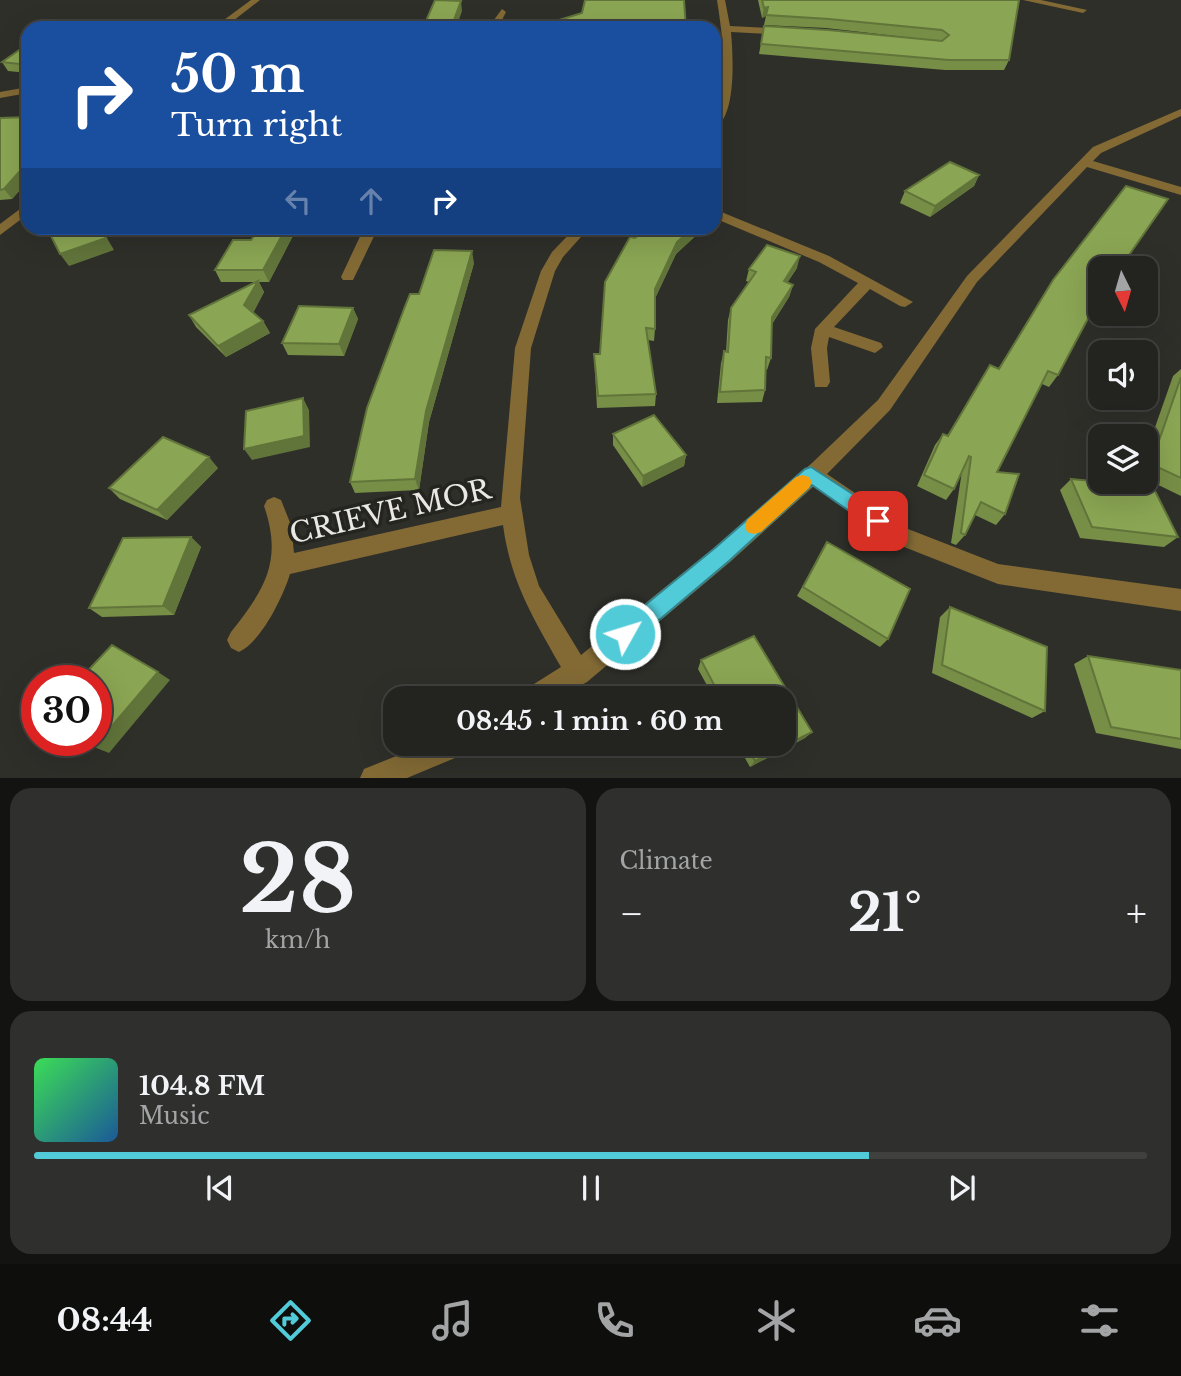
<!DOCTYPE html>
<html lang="en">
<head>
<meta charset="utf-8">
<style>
  body { margin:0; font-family:"Libre Baskerville",serif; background:#2f2f2d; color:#f1f3f6; height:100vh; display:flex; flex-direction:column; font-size:26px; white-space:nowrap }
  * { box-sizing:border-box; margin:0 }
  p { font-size:23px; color:#a3a4a5 }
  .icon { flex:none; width:38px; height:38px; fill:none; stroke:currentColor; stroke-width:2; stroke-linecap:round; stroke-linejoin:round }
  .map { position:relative; height:778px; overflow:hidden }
  .panel { display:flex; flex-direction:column; gap:10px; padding:10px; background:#131312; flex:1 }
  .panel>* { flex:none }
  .hud { position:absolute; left:21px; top:21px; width:700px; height:214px; border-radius:21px; box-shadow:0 7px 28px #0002,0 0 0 2px #40403e; background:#1a4fa0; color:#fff; overflow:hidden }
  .needle { width:46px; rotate:175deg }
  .buttons { position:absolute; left:1088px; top:256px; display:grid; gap:14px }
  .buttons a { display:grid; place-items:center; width:70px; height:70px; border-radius:14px; background:#232320; box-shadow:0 7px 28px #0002,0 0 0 2px #40403e; font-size:35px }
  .speed { position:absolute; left:21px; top:665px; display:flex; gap:14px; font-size:35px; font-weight:700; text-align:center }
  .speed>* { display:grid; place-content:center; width:91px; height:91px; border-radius:50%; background:#232320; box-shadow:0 7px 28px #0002,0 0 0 2px #40403e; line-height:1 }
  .speed .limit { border:10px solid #d22; background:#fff; color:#111 }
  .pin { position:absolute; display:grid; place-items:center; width:60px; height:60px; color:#fff; margin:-30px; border-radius:14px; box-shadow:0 4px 10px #0006 }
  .me { position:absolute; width:77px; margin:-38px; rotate:51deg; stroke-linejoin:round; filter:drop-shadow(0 0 5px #0008) }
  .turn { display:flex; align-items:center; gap:24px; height:147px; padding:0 35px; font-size:32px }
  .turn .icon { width:91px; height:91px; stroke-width:2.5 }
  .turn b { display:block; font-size:49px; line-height:60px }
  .lanes { display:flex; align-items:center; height:66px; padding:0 35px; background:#0003; justify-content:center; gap:35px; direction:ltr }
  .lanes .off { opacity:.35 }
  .big { font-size:52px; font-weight:700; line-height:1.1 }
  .panel .tile { flex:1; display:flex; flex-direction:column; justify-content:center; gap:10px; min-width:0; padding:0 24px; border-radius:21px; background:#2f2f2d }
  .panel .dial { align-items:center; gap:0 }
  .dial b { font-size:91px; line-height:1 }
  .song { display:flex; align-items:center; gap:21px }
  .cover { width:84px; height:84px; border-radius:10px; background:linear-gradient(135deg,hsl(130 70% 55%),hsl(210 70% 35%)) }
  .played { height:7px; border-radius:4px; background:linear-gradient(90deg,#52cbd9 75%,#40403e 75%) }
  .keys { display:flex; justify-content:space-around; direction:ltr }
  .heat { display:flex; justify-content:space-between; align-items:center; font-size:38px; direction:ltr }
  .panel .tiles { flex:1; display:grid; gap:10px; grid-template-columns:1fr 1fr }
  .tile:last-child { grid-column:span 2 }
  .trip { position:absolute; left:383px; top:686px; width:413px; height:70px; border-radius:21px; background:#232320; box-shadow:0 7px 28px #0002,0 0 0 2px #40403e; font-weight:700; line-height:70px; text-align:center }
  .dock { display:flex; height:112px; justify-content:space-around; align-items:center; background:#0e0e0d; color:#a3a4a5 }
  .dock .icon { width:49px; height:49px }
  .dock .on { color:#52cbd9 }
  .dock b { font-size:32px; color:#f1f3f6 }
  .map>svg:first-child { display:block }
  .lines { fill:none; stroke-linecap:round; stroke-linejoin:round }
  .minor { fill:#836a35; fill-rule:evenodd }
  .wall { fill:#778e47 }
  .shaded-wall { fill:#61743a }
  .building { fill:#8aa553; stroke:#61743a; stroke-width:2 }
  .route { fill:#52cbd9; stroke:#35848d; stroke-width:2 }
  .slow { fill:#f59e0b }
  .labels { text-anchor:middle; stroke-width:7; stroke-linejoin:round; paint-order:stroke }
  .near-street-label { font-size:28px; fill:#e9e8e5; stroke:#252520 }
</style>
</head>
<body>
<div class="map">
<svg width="1181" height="778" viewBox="0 0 1181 778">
  <rect width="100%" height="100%" fill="#2f2f2a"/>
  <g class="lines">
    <!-- minor -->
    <path class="minor" d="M251,0H260L224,28H213Z
      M717,0H725L730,26L786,29L791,32L786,35L731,32C733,54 737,118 714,128C714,111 720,96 722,79C725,52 721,26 717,0Z
      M1023,0H1041L1087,10L1083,13Z
      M502,9L506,12L498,28H488Z
      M28,87V93L0,98V92Z
      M1181,109V116L1101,153L1093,161L1181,187V195L1087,167L977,282L890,410L827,474L908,529L998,564L1181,589V611L998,584L894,543L814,486L730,562L587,682L557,698H523L526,689L561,667C533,617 511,583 503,525L290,574C283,597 261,642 239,652L231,648L227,640L231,632C265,589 283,561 264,506L267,500L274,497L281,500L291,525L294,553L501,507L515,348L541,271L552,252L575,228H589L563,257L555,271L531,348L520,498L529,555L539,586L581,655L714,548L812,463L878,400L967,276L1093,147Z
      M28,203V214L0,235V224Z
      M714,209L829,256L913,302L905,307L900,306L870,289L834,327L881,343L883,347L875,353L829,337L827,348L830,382L827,387H815L811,348L815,329L858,283L819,262L714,218Z
      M364,228H378L353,280H343L341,277Z
      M426,744H471L467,753L407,778H360L364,769Z"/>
  </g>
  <!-- wall -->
  <path class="wall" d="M758,0H1019L1009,60L1004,70H945L759,54L764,26L940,41L826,28L764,25L766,16L762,18Z
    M28,44V73L8,71L2,62Z
    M28,117V181L12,199L0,200V118Z
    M979,175L974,186L930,217L900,203L905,191Z
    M260,228H297L269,282H259L264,292L253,313L263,321L270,333L226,357L196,327L189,315L255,282H221L215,270L251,240Z
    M703,229L676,254L655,298V329L654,341L648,340L656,394L655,406L597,408L594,354H600L635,238Z
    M474,263L429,422L419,490L355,493L350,482L419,294Z
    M797,268L787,283L793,285L789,297L772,324L771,358L767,370L766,369L765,390L762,402L717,403L721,363L724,351L726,352L728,320L731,308L749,282L746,281L749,269Z
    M1101,268L1058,375L1049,387L1042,384L997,472L1005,514L996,525L975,515L965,535L956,545L951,543L962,471L954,489L946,500L917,486L935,445L943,434L947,436L990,365L998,369L1053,280Z
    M353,308L358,319L344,356L288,355L282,343Z
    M1181,369V496L1146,479V453L1173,376Z
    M613,434L686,455L684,466L642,487L613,445Z
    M218,468L167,520L120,499L109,488Z
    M1071,479L1178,537L1164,547L1080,538L1060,490Z
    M191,537L201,547L174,615L102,617L89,608Z
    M827,542L888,639L880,647L797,596Z
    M950,607L1045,711L1032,718L932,673L940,617Z
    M754,636L812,732L805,738L750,767L737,744H784V698H714L698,669L701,660Z
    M1088,656L1181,670V749L1096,733L1074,664Z"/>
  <!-- shaded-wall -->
  <path class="shaded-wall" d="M461,1L462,11L456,28H451Z
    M768,7L766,16L762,18L764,8Z
    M28,162V181L12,199L4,189Z
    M979,175L974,186L930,217L935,206Z
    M100,228H101L114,250L69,266L60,254Z
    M286,228H297L269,282L263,270Z
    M693,228H703V229L676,254L654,301L655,289L677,242Z
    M472,251L474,263L429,422L419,490L415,479L426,411Z
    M800,256L797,268L780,293L784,281Z
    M258,281L264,292L251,317L244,305Z
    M793,285L789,297L769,329L772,317Z
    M353,308L358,319L344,356L339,344Z
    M263,321L270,333L226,357L218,346Z
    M303,398L309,410L310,447L252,460L244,449Z
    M686,455L684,466L642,487L643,476Z
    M209,457L218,468L167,520L157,510Z
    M191,537L201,547L174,615L163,606Z
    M158,672L170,680L109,753L94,747Z
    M812,732L805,738L750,767L755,761Z"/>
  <!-- building -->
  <path class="building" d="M435,0L461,1L451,28H423Z
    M585,0H684L686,28H554L546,24L582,13Z
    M762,0H1019L1009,60H949L761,44L764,26L828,30L942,41L949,35L942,30L829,19L766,15L768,7L764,8Z
    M28,44V65L2,62Z
    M28,117V162L4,189L0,190V118Z
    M950,162L979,175L935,206L905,191Z
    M1126,186L1168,199L1120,268H1101V294L1058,375L1048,371L997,472L1019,474L1005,514L981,502L965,535L961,533L971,457L969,456L954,489L924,475L943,434L948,436L990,365L999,369L1053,280Z
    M47,228H100L106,238L60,254Z
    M260,228H286L263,270H215L233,240H251Z
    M648,228H693L677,242L655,289V329L646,328L656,394L598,396L594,354H600L605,282L630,237L635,238Z
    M767,245L800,256L784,281L793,285L772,317L771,358L766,357L765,390L720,392L724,351L728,352L731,308L756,272L749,269Z
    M434,250L472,251L426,411L415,479L350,482L367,408L404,309L410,294H419Z
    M258,281L244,305L263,321L218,346L189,315Z
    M299,306L353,308L339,344L282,343Z
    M1181,377V478L1151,464Z
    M303,398L304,436L244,449L246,411Z
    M654,415L686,455L643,476L613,434Z
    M163,437L209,457L157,510L109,488Z
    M1071,479L1153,487L1178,537L1092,527Z
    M191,537L163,606L89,608L123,538Z
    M827,542L910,589L888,639L803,587Z
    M950,607L1047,647L1045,711L942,665Z
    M754,636L812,732L755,761L745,744H784V698H721L701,660Z
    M112,645L158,672L94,747L83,740H96V681H78Z
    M1088,656L1181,670V739L1111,727Z"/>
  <!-- route -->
  <path class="route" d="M811,467L885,515L888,521L885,527L878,529L872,527L812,485L729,561L633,642L625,645L618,642L615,634L618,627L715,548L805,469Z"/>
  <!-- slow -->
  <path class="slow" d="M803,475L809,477L812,482L809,488L761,532L754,534L747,532L745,526L747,520L796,477Z"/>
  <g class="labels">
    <!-- near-street labels -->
    <g class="near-street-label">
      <text transform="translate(390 511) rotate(-13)" y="10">CRIEVE MOR</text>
    </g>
  </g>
</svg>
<div class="buttons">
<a><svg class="needle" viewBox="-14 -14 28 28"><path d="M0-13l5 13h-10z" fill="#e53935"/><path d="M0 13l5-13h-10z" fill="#a3a4a5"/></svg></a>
<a><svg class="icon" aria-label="sound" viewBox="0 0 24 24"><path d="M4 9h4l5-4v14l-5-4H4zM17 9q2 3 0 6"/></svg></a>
<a><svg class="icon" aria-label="layers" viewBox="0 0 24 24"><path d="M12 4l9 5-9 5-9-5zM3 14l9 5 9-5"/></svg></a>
</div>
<div class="speed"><div class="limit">30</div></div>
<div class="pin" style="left:878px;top:521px;background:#d93025"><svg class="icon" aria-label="arrive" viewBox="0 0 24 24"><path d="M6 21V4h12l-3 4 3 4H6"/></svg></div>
<svg class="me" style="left:625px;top:634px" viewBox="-20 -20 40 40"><circle r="17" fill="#52cbd9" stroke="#fff" stroke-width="3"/><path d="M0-11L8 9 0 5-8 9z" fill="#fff"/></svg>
<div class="trip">08:45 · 1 min · 60 m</div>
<div class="hud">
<div class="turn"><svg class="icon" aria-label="right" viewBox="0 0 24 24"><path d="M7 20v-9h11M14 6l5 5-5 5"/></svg><div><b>50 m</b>Turn right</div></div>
<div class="lanes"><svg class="icon off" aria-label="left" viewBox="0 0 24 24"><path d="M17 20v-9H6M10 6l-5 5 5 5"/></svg><svg class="icon off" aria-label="ahead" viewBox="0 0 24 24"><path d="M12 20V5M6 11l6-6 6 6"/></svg><svg class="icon" aria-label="right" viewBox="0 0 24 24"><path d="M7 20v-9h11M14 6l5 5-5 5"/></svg></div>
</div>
</div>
<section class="panel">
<div class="tiles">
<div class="tile dial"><b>28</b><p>km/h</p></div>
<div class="tile"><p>Climate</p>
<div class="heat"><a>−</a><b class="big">21°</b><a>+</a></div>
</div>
<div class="tile">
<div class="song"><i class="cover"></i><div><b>104.8 FM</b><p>Music</p></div></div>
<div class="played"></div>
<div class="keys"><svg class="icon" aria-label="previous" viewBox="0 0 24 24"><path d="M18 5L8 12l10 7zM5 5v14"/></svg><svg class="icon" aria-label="pause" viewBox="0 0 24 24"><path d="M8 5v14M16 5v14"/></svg><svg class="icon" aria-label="next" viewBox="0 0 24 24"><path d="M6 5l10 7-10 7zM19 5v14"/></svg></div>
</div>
</div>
</section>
<nav class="dock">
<b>08:44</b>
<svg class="icon on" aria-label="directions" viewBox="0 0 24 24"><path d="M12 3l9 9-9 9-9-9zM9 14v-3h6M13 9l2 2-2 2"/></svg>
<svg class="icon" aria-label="music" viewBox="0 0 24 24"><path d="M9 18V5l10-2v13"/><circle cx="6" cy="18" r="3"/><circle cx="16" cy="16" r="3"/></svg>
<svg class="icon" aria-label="phone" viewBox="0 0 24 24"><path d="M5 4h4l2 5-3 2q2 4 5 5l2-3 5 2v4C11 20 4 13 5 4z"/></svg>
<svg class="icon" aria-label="climate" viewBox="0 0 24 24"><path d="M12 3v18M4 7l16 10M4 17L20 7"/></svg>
<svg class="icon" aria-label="car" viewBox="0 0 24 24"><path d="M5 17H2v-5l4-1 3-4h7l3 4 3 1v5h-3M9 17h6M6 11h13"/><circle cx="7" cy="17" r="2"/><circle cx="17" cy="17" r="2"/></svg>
<svg class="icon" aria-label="filters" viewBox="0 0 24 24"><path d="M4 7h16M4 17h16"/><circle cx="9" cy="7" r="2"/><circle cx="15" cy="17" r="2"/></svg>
</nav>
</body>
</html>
